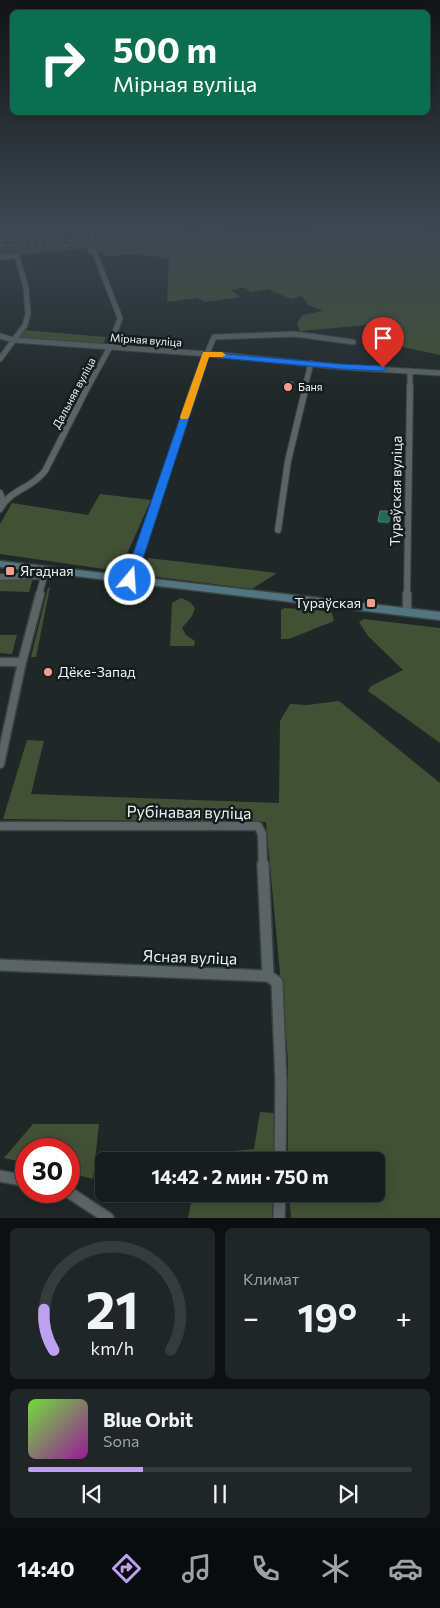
<!DOCTYPE html>
<html lang="ru">
<head>
<meta charset="utf-8">
<style>
  body { margin:0; font-family:Commissioner,sans-serif; background:#202626; color:#f1f3f6; height:100vh; display:flex; flex-direction:column; font-size:19px; white-space:nowrap }
  * { box-sizing:border-box; margin:0 }
  p { font-size:16px; color:#9ea2a4 }
  .icon { flex:none; width:28px; height:28px; fill:none; stroke:currentColor; stroke-width:2; stroke-linecap:round; stroke-linejoin:round }
  .map { position:relative; height:1218px; overflow:hidden }
  .panel { display:flex; flex-direction:column; gap:10px; padding:10px; background:#0d1010; flex:1 }
  .panel>* { flex:none }
  .guide { position:absolute; left:10px; top:10px; width:420px; height:105px; border-radius:8px; box-shadow:0 2px 12px #0003,0 0 0 1px #363b3b; background:#0b6e4f; color:#fff; overflow:hidden }
  .speed { position:absolute; left:15px; top:1138px; display:flex; gap:10px; font-size:25px; font-weight:700; text-align:center }
  .speed>* { display:grid; place-content:center; width:65px; height:65px; border-radius:50%; background:#171d1d; box-shadow:0 2px 12px #0003,0 0 0 1px #363b3b; line-height:1 }
  .speed .limit { border:8px solid #d22; background:#fff; color:#111 }
  .pin { position:absolute; display:grid; place-items:center; width:42px; height:42px; color:#fff; margin:-51px -21px; border-radius:50% 50% 50% 0; rotate:-45deg; box-shadow:0 0 5px #0007 }
  .pin .icon { rotate:45deg }
  .me { position:absolute; width:55px; margin:-28px; rotate:18deg; stroke-linejoin:round; filter:drop-shadow(0 0 4px #0008) }
  .turn { display:flex; align-items:center; gap:18px; height:105px; padding:0 20px; font-size:22px }
  .turn .icon { width:65px; height:65px; stroke-width:2.5 }
  .turn b { display:block; font-size:35px; line-height:42px }
  .big { font-size:38px; font-weight:700; line-height:1.1 }
  .panel .tile { flex:1; display:flex; flex-direction:column; justify-content:center; gap:8px; min-width:0; padding:0 18px; border-radius:8px; background:#202626 }
  .panel .dial { align-items:center; gap:0 }
  .dial svg { height:130px; overflow:visible; fill:none; stroke:#363b3b; stroke-width:7; stroke-linecap:round; text-anchor:middle }
  .dial text { fill:#f1f3f6; stroke:none }
  .song { display:flex; align-items:center; gap:15px }
  .cover { width:60px; height:60px; border-radius:8px; background:linear-gradient(135deg,hsl(100 70% 55%),hsl(300 70% 35%)) }
  .played { height:5px; border-radius:2px; background:linear-gradient(90deg,#bca0f2 30%,#363b3b 30%) }
  .keys { display:flex; justify-content:space-around; direction:ltr }
  .heat { display:flex; justify-content:space-between; align-items:center; font-size:28px; direction:ltr }
  .panel .tiles { flex:1; display:grid; gap:10px; grid-template-columns:1fr 1fr }
  .tile:last-child { grid-column:span 2 }
  .trip { position:absolute; left:95px; top:1152px; width:290px; height:50px; border-radius:8px; background:#171d1d; box-shadow:0 2px 12px #0003,0 0 0 1px #363b3b; font-weight:700; line-height:50px; text-align:center }
  .tab-bar { display:flex; height:80px; justify-content:space-around; align-items:center; background:#090c0c; color:#9ea2a4 }
  .tab-bar .icon { width:35px; height:35px }
  .tab-bar .active { color:#bca0f2 }
  .tab-bar b { font-size:22px; color:#f1f3f6 }
  .map>svg:first-child { display:block }
  .green { fill:#425135 }
  .lines { fill:none; stroke-linecap:round; stroke-linejoin:round }
  .minor-far3-casing { stroke:#3a4242; stroke-width:7 }
  .minor-far2-casing { stroke:#3a4242; stroke-width:8 }
  .minor-far1-casing { stroke:#3a4242; stroke-width:11 }
  .minor-casing { stroke:#3a4242; stroke-width:14 }
  .secondary-casing { stroke:#3a4242; stroke-width:3 }
  .minor-far3 { stroke:#5b6565; stroke-width:5 }
  .minor-far2 { stroke:#5b6565; stroke-width:6 }
  .minor-far1 { stroke:#5b6565; stroke-width:8 }
  .minor { stroke:#5b6565; stroke-width:11 }
  .secondary { fill:#517581; fill-rule:evenodd }
  .rail { stroke:#c1c7c7; stroke-width:1; stroke-dasharray:5 2.5; stroke-linecap:butt }
  .wall { fill:#115640 }
  .building { fill:#286754; stroke:#477d6d }
  .route { fill:#1a73e8; stroke:#114b97 }
  .slow { fill:#f59e0b }
  .poi-dot { fill:#f49d8b; stroke:#151d1d; stroke-width:2 }
  .labels { text-anchor:middle; stroke-width:5; stroke-linejoin:round; paint-order:stroke }
  .far-street-label { font-size:11px; fill:#edf3f3; stroke:#151d1d }
  .far-poi-label { font-size:11px; fill:#edf3f3; stroke:#151d1d; text-anchor:start }
  .street-label { font-size:14px; fill:#edf3f3; stroke:#151d1d }
  .poi-label { font-size:14px; fill:#edf3f3; stroke:#151d1d; text-anchor:start }
  .near-street-label { font-size:16px; fill:#edf3f3; stroke:#151d1d }
</style>
</head>
<body>
<div class="map">
<svg width="440" height="1218" viewBox="0 0 440 1218">
  <rect width="100%" height="100%" fill="#1f2727"/>
  <!-- green -->
  <path class="green" d="M0,228H241L0,243Z
    M322,228H420L440,233V355L403,347L367,325L300,331L297,323L303,315L323,311L308,305L302,296L291,299L268,289L251,292L243,287L231,290L240,297L205,302L197,298L167,302L169,259L141,254L108,256L93,248L0,256V246Z
    M24,330L106,337L103,345L19,338Z
    M100,494L151,500L122,565L104,569L0,554V524L12,503L88,515Z
    M148,558L277,573L252,589L143,575Z
    M33,578L29,592L0,591V579Z
    M50,587L36,657H31L48,588Z
    M181,598L190,602L195,608L192,616L182,628L186,635L195,641L194,646H170L172,603Z
    M285,608L329,611L332,613L334,621L289,639H281V610Z
    M364,619L440,628V743L368,691L371,686L403,670L368,636L359,622Z
    M0,635H17L12,654L0,653Z
    M339,701L440,783V1218H291L289,1194H376V1161H288V1060L266,822L3,819L27,740L44,741L31,794L279,803L280,721L290,704L307,705Z
    M260,1112L275,1113L274,1161H211L212,1153L254,1149Z
    M33,1124H99L93,1179L69,1173V1149H26V1163L4,1158Z
    M209,1194H273L272,1218H188L191,1203H209Z"/>
  <g class="lines">
    <defs>
      <path id="minor-far3" d="M0,257L17,256L26,288L28,314L25,325L0,359
        M0,336L13,340L222,355L341,367L440,373
        M88,387L110,347L120,318L94,251L90,250
        M193,387L214,337L295,334L353,342
        M305,387L311,363
        M410,387V371"/>
      <path id="minor-far2" d="M0,493L3,502
        M0,509C12,488 30,490 45,471L88,386
        M278,530L288,461L306,386
        M0,577L44,576
        M130,580L194,386
        M39,595L46,569
        M407,595L410,386"/>
      <path id="minor-far1" d="M407,612V594
        M0,662H22
        M0,764L22,662L40,594
        M0,826H258L262,834L263,866"/>
      <path id="minor" d="M263,864L268,976
        M0,965L268,976L277,982L281,1082L280,1161
        M0,1176L26,1181
        M67,1191L108,1218
        M279,1218L280,1194"/>
      <path id="secondary" d="M0,561L440,612V620L0,567Z"/>
    </defs>
    <!-- minor-far3 casing -->
    <use href="#minor-far3" class="minor-far3-casing"/>
    <!-- minor-far2 casing -->
    <use href="#minor-far2" class="minor-far2-casing"/>
    <!-- minor-far1 casing -->
    <use href="#minor-far1" class="minor-far1-casing"/>
    <!-- minor casing -->
    <use href="#minor" class="minor-casing"/>
    <!-- secondary casing -->
    <use href="#secondary" class="secondary-casing"/>
    <!-- minor-far3 -->
    <use href="#minor-far3" class="minor-far3"/>
    <!-- minor-far2 -->
    <use href="#minor-far2" class="minor-far2"/>
    <!-- minor-far1 -->
    <use href="#minor-far1" class="minor-far1"/>
    <!-- minor -->
    <use href="#minor" class="minor"/>
    <!-- secondary -->
    <use href="#secondary" class="secondary"/>
    <!-- rail -->
    <path class="rail" d="M438,228H440
      M0,245L267,228"/>
  </g>
  <!-- wall -->
  <path class="wall" d="M284,382H293L292,390H283Z
    M380,511H390L388,524L378,523Z"/>
  <!-- building -->
  <path class="building" d="M284,382H293L292,388H283Z
    M380,511H390L389,522L378,521Z"/>
  <!-- sky -->
  <linearGradient id="sky" x2="0" y2="1"><stop stop-color="#111515"/><stop offset="0.57" stop-color="#3c4752"/><stop offset="1" stop-color="#3c4752" stop-opacity="0"/></linearGradient>
  <rect width="440" height="398" fill="url(#sky)"/>
  <!-- route -->
  <path class="route" d="M203,352L341,364L383,366L387,368L383,371L341,369L209,357L136,580L134,583H126L124,580Z"/>
  <!-- slow -->
  <path class="slow" d="M203,352H222L226,355L222,357H209L189,417L187,419H181L180,417Z"/>
  <!-- markers -->
  <g class="poi-dot">
    <circle cx="288" cy="387" r="5"/>
    <rect x="5" y="566" width="10" height="10" rx="2.5"/>
    <rect x="366" y="598" width="10" height="10" rx="2.5"/>
    <circle cx="48" cy="672" r="5"/>
  </g>
  <g class="labels">
    <!-- far-street labels -->
    <g class="far-street-label">
      <text transform="translate(146 340) rotate(4)" y="4">Мірная вуліца</text>
      <text transform="translate(74 393) rotate(-62)" y="4">Дальняя вуліца</text>
    </g>
    <!-- far-poi labels -->
    <g class="far-poi-label">
      <text x="298" y="391">Баня</text>
    </g>
    <!-- street labels -->
    <g class="street-label">
      <text transform="translate(396 491) rotate(-89)" y="5">Тураўская вуліца</text>
    </g>
    <!-- poi labels -->
    <g class="poi-label">
      <text x="20" y="576">Ягадная</text>
      <text x="361" y="608" text-anchor="end">Тураўская</text>
      <text x="58" y="677">Дёке-Запад</text>
    </g>
    <!-- near-street labels -->
    <g class="near-street-label">
      <text transform="translate(189 812) rotate(1)" y="6">Рубінавая вуліца</text>
      <text transform="translate(190 957) rotate(2)" y="6">Ясная вуліца</text>
    </g>
  </g>
</svg>
<div class="speed"><div class="limit">30</div></div>
<div class="pin" style="left:383px;top:368px;background:#d93025"><svg class="icon" aria-label="arrive" viewBox="0 0 24 24"><path d="M6 21V4h12l-3 4 3 4H6"/></svg></div>
<svg class="me" style="left:130px;top:580px" viewBox="-20 -20 40 40"><circle r="17" fill="#1a73e8" stroke="#fff" stroke-width="3"/><path d="M0-11L8 9 0 5-8 9z" fill="#fff"/></svg>
<div class="trip">14:42 · 2 мин · 750 m</div>
<div class="guide">
<div class="turn"><svg class="icon" aria-label="right" viewBox="0 0 24 24"><path d="M7 20v-9h11M14 6l5 5-5 5"/></svg><div><b>500 m</b>Мірная вуліца</div></div>
</div>
</div>
<section class="panel">
<div class="tiles">
<div class="tile dial"><svg viewBox="0 0 100 80">
<path d="M14 69A42 42 0 1 1 86 69"/>
<path d="M14 69A42 42 0 0 1 8 44" stroke="#bca0f2"/>
<text x="50" y="56" font-size="32" font-weight="700">21</text>
<text x="50" y="72" font-size="11">km/h</text>
</svg></div>
<div class="tile"><p>Климат</p>
<div class="heat"><a>−</a><b class="big">19°</b><a>+</a></div>
</div>
<div class="tile">
<div class="song"><i class="cover"></i><div><b>Blue Orbit</b><p>Sona</p></div></div>
<div class="played"></div>
<div class="keys"><svg class="icon" aria-label="previous" viewBox="0 0 24 24"><path d="M18 5L8 12l10 7zM5 5v14"/></svg><svg class="icon" aria-label="pause" viewBox="0 0 24 24"><path d="M8 5v14M16 5v14"/></svg><svg class="icon" aria-label="next" viewBox="0 0 24 24"><path d="M6 5l10 7-10 7zM19 5v14"/></svg></div>
</div>
</div>
</section>
<nav class="tab-bar">
<b>14:40</b>
<svg class="icon active" aria-label="directions" viewBox="0 0 24 24"><path d="M12 3l9 9-9 9-9-9zM9 14v-3h6M13 9l2 2-2 2"/></svg>
<svg class="icon" aria-label="music" viewBox="0 0 24 24"><path d="M9 18V5l10-2v13"/><circle cx="6" cy="18" r="3"/><circle cx="16" cy="16" r="3"/></svg>
<svg class="icon" aria-label="phone" viewBox="0 0 24 24"><path d="M5 4h4l2 5-3 2q2 4 5 5l2-3 5 2v4C11 20 4 13 5 4z"/></svg>
<svg class="icon" aria-label="climate" viewBox="0 0 24 24"><path d="M12 3v18M4 7l16 10M4 17L20 7"/></svg>
<svg class="icon" aria-label="car" viewBox="0 0 24 24"><path d="M5 17H2v-5l4-1 3-4h7l3 4 3 1v5h-3M9 17h6M6 11h13"/><circle cx="7" cy="17" r="2"/><circle cx="17" cy="17" r="2"/></svg>
</nav>
</body>
</html>
